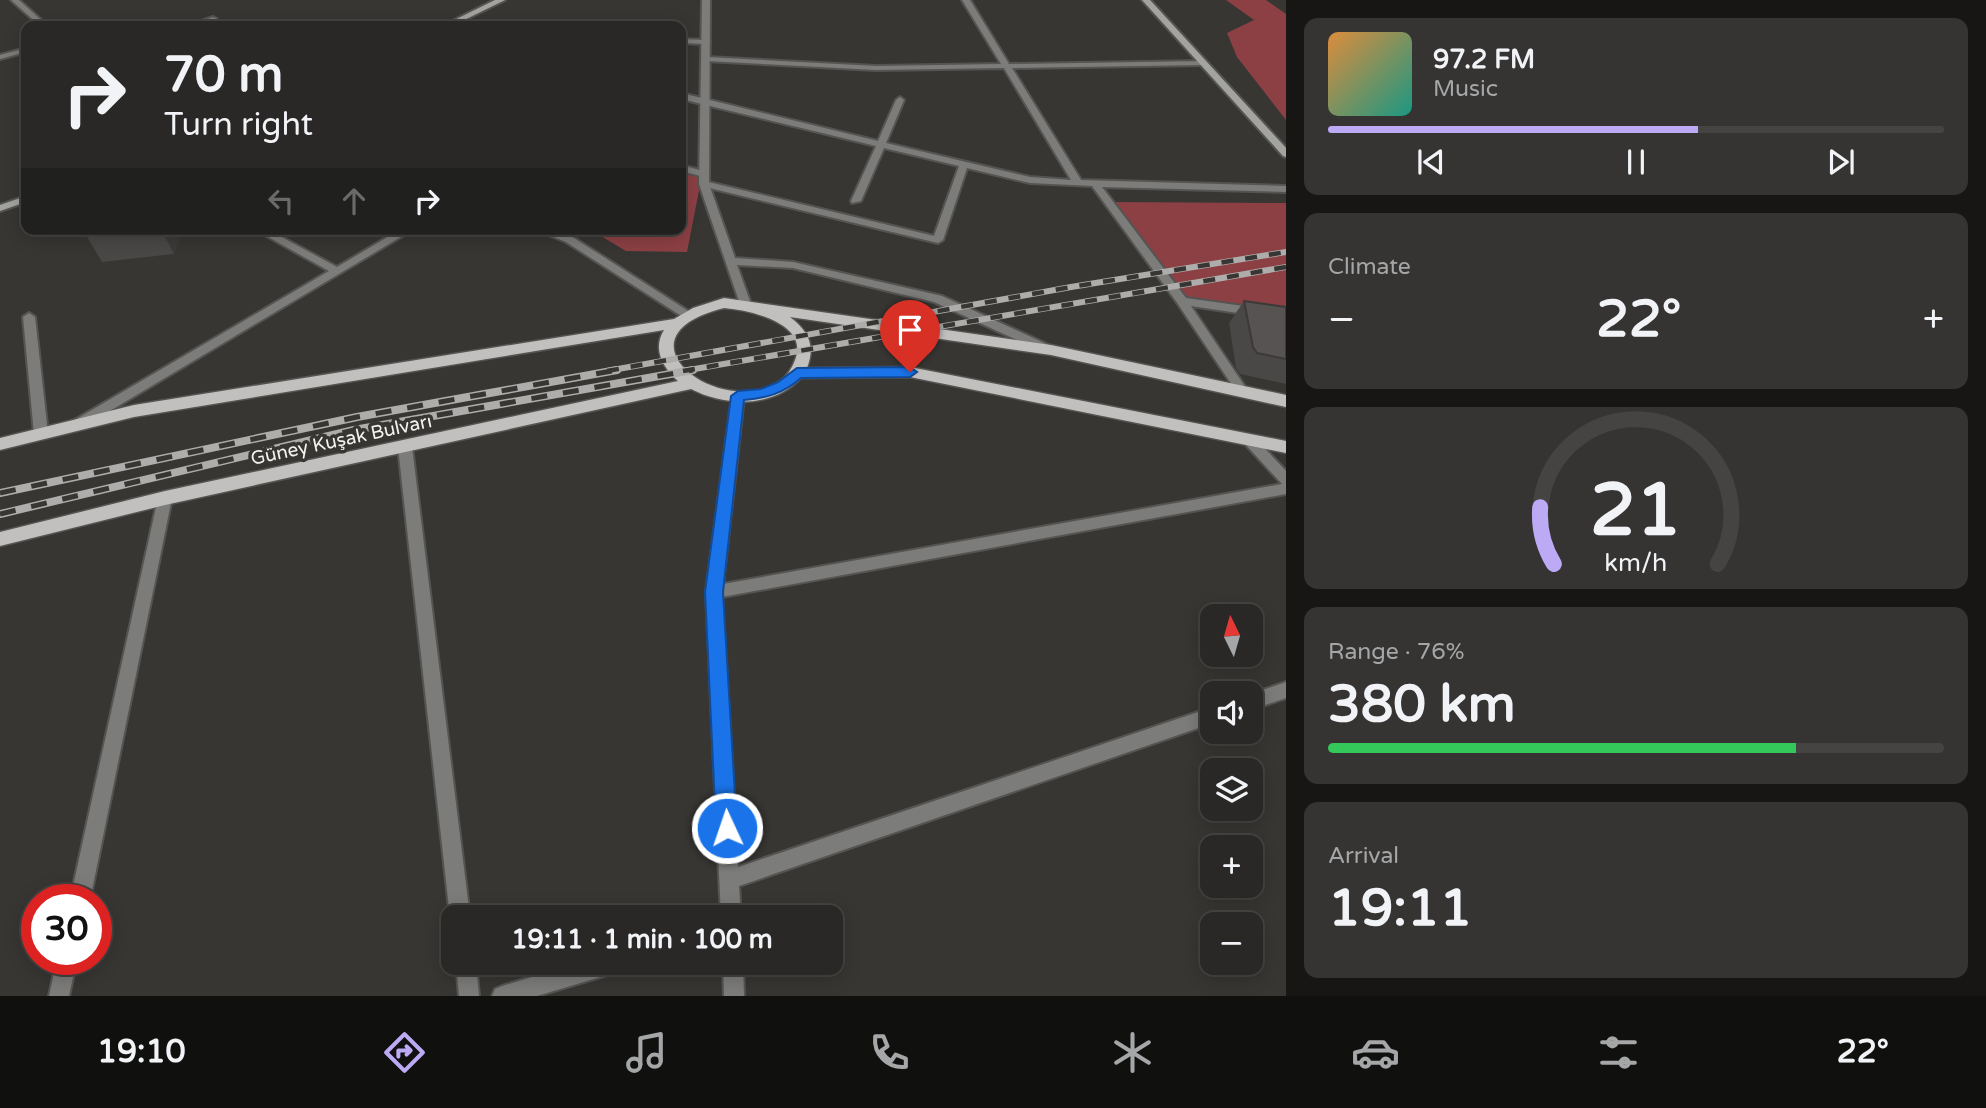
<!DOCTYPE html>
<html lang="en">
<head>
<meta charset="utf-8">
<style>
  body { margin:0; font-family:"Varela Round",sans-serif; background:#353432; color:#f1f3f6; height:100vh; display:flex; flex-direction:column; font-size:26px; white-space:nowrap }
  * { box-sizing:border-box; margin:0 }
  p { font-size:23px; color:#a5a6a7 }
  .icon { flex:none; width:38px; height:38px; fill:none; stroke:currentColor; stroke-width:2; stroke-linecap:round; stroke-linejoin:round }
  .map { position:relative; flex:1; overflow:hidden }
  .details { display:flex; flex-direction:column; gap:18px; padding:18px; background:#171615; width:700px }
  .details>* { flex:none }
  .guide { position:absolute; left:21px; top:21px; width:665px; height:214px; border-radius:14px; box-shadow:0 4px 18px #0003,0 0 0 2px #454443; background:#292826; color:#f1f3f6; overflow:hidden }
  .needle { width:46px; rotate:355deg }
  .tools { position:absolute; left:1200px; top:604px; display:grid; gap:14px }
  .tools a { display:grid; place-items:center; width:63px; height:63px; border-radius:14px; background:#292826; box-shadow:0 4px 18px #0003,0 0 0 2px #454443; font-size:35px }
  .speed { position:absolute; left:21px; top:884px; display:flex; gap:14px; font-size:35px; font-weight:700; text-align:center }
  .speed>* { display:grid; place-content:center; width:91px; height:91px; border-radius:50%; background:#292826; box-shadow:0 4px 18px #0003,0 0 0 2px #454443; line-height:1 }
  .speed .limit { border:10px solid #d22; background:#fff; color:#111 }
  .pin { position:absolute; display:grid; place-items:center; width:60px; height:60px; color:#fff; margin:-72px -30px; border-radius:50% 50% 50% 0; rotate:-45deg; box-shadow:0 0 7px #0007 }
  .pin .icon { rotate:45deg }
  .me { position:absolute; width:77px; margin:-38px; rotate:357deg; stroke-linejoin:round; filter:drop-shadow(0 0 5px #0008) }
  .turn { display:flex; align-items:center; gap:24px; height:147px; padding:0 28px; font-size:32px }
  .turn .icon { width:91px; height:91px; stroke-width:2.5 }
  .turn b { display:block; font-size:49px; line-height:60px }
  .lanes { display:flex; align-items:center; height:66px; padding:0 28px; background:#0003; justify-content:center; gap:35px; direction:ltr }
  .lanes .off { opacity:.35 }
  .big { font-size:52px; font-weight:700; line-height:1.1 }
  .details .widget { flex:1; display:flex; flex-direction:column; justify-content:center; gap:10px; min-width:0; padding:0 24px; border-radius:14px; background:#353432 }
  .details .dial { align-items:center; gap:0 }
  .dial svg { height:182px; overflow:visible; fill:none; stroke:#454443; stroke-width:7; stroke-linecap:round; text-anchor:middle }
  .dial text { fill:#f1f3f6; stroke:none }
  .song { display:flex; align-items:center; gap:21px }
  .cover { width:84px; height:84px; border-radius:10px; background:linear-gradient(135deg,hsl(30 70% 55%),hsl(170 70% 35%)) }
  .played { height:7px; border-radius:4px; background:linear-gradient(90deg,#bcaaf5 60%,#454443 60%) }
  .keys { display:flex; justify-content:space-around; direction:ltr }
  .heat { display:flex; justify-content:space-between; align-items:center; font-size:38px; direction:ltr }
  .charge { height:10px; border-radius:5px; background:linear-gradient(90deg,#34c759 76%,#454443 0) }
  .trip { position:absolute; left:441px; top:905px; width:402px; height:70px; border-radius:14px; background:#292826; box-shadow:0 4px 18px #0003,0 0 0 2px #454443; font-weight:700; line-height:70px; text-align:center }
  .menu { display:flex; height:112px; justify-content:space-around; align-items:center; background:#10100f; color:#a5a6a7 }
  .menu .icon { width:49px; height:49px }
  .menu .current { color:#bcaaf5 }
  .menu b { font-size:32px; color:#f1f3f6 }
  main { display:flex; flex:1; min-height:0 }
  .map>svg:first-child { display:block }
  .green { fill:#8c4044 }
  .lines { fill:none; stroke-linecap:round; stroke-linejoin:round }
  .minor-casing { stroke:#555452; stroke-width:4 }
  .tertiary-casing { stroke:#555452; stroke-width:4 }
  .secondary-casing { stroke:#555452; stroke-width:4 }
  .primary-casing { stroke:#555452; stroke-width:3 }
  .minor { fill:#7c7c7a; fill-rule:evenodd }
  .tertiary { fill:#7c7c7a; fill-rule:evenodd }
  .secondary { fill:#a3a3a0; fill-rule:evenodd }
  .primary { fill:#c1c0be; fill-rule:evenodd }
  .rail-far1-casing { stroke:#aeadac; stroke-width:6 }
  .rail-casing { stroke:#aeadac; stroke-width:8 }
  .rail-far1 { stroke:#373633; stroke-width:4.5; stroke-dasharray:12; stroke-linecap:butt }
  .rail { stroke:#373633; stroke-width:5; stroke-dasharray:16; stroke-linecap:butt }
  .wall { fill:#4a4747 }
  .shaded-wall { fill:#3c3a39 }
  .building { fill:#565352; stroke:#3c3a39; stroke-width:2 }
  .route { fill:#1a73e8; stroke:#114b97; stroke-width:2 }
  .labels { text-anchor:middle; stroke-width:7; stroke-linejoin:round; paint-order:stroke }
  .street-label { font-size:19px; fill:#f4f3f2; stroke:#373633 }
</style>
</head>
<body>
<main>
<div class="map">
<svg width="1286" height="996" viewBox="0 0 1286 996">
  <rect width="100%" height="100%" fill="#373633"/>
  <!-- green -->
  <path class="green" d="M1226,0H1266L1286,14V120L1237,57L1227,33L1254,20Z
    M681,170L702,175L687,252L626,251L589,229H681Z
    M1112,202L1286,203V313L1194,307Z"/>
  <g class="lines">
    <defs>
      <path id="minor" d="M11,0H19L48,26H40Z
        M962,0H970L1009,64L1205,61V65H1202L1012,68L1081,180L1286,186V192L1102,187L1186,298L1286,312V320L1191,306L1246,388L1248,391L1246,394H1238L1178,304L1092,186L1030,183L967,168L943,240L938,243L701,186L699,184L704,181L934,236L959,166L884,148L861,201L852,203L851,201L876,146L681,99V93L878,141L896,100L900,97L904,100L886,143L1030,177L1071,180L1004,68L876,70L706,61L702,59L706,57L876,66L1001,64Z
        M213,17L217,19L216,21L198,26H187Z
        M681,39L706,40L710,42L706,44L681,43Z
        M26,48V52L0,59V55Z
        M681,165L707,172L709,174L704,177L681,171Z
        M254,229H267L337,267L401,229H414L83,427H73L71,424L73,421L329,271Z
        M29,313L35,317L48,434L41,439L34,434L23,317Z
        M738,392L744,396L723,584L1282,484L1245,444L1243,441L1245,438H1255L1286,471V494L722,597L738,867L1213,707V723L739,886L741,917H721L706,592L732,396Z
        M405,442L412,447L470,917H453V924L450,917L398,447Z
        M165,492L170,494L172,498L90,900H70L158,498L160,494Z
        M1286,682V698L1251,710V694Z
        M57,959H77L69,996H49Z
        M456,962H476L479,996H459Z
        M581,962H627L624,969L617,972L537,996H492L495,989L502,986Z
        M723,962H743L744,996H724Z"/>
      <path id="tertiary" d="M702,0H710L709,184L735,258L793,262L942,296L1053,347L1055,350L1053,353H1045L934,302L793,268L737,265L751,304L745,308L741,307L699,184Z
        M534,229H550L574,238L693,314L691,317H683L566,242Z"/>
      <path id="secondary" d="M495,0H505L452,26H442Z
        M1142,0H1150L1286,148V157L1283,156Z
        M26,196V202L0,211V205Z"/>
      <path id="primary" d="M724,298L1051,345L1286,395V407L1051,355L790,317C808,331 816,345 807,368L910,367L1286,441V453L910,377L801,378C773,408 726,407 691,389L165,505L0,546V532L165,491L678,381C663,368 652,349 664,330L134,417L0,450V438L134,405L674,319L693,308ZM724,308C749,310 810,323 795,360C792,368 787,376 780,381C721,421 608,337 724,308Z"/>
    </defs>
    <!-- minor casing -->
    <use href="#minor" class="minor-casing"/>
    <!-- tertiary casing -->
    <use href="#tertiary" class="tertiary-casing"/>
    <!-- secondary casing -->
    <use href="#secondary" class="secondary-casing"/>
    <!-- primary casing -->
    <use href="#primary" class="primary-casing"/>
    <!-- minor -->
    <use href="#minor" class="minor"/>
    <!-- tertiary -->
    <use href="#tertiary" class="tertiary"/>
    <!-- secondary -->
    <use href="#secondary" class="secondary"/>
    <!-- primary -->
    <use href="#primary" class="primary"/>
    <defs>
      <path id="rail-far1" d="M607,371L1071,287L1286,252
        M683,371L1286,267"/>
      <path id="rail" d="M0,493L357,417L617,370
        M0,514L354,430L693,370"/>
    </defs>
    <!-- rail-far1 casing -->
    <use href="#rail-far1" class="rail-far1-casing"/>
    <!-- rail casing -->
    <use href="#rail" class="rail-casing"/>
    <!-- rail-far1 -->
    <use href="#rail-far1" class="rail-far1"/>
    <!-- rail -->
    <use href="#rail" class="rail"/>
  </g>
  <!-- wall -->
  <path class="wall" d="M88,229H182L174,254L102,262L86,235Z
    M1244,301L1286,307V384L1240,374L1236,368L1229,323Z"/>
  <!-- shaded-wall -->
  <path class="shaded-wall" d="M161,229H182L174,254Z"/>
  <!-- building -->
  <path class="building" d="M88,229H143L86,235Z
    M1244,301L1286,307V359L1257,353L1253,347Z"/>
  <!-- route -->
  <path class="route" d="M910,367L917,372L910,377L801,378C784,393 767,398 744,400L723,592L737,828L734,835L727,838L719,835L716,828L705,592L731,396L738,391L761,389L778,382L797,368Z"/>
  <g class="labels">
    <!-- street labels -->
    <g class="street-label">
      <text transform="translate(341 439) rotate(-12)" y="7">Güney Kuşak Bulvarı</text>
    </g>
  </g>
</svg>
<div class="tools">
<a><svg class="needle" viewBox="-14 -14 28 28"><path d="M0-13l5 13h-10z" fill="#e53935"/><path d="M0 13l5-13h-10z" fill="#a5a6a7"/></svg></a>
<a><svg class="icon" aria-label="sound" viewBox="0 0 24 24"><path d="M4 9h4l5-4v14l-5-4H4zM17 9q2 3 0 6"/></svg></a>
<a><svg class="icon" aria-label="layers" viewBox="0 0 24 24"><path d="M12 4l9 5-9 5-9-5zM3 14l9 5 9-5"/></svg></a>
<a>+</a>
<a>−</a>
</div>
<div class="speed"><div class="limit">30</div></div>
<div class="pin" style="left:910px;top:372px;background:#d93025"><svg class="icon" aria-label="arrive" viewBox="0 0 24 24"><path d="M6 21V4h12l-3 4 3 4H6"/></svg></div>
<svg class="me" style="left:727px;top:828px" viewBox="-20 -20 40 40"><circle r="17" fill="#1a73e8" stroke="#fff" stroke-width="3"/><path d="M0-11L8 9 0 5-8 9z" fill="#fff"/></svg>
<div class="trip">19:11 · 1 min · 100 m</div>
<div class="guide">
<div class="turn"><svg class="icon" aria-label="right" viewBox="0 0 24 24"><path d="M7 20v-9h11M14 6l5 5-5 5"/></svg><div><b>70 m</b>Turn right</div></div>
<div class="lanes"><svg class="icon off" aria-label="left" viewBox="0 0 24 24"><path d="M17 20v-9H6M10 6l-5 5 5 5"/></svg><svg class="icon off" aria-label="ahead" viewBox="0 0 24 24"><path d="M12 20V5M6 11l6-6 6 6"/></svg><svg class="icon" aria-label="right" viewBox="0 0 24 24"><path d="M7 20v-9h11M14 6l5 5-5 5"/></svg></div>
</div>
</div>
<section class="details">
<div class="widget">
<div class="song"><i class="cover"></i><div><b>97.2 FM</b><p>Music</p></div></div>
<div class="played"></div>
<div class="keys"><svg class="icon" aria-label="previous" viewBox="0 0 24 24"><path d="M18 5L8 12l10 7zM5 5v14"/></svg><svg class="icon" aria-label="pause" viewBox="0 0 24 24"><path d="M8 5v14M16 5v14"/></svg><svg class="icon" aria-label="next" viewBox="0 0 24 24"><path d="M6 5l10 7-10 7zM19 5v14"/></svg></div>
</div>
<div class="widget"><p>Climate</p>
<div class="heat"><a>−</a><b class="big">22°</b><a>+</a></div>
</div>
<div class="widget dial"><svg viewBox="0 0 100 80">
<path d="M14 69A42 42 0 1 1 86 69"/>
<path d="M14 69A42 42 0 0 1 8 44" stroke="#bcaaf5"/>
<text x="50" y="56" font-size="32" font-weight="700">21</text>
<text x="50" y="72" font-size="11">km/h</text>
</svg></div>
<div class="widget"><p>Range · 76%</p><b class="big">380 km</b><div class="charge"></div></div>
<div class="widget"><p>Arrival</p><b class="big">19:11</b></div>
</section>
</main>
<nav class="menu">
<b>19:10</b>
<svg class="icon current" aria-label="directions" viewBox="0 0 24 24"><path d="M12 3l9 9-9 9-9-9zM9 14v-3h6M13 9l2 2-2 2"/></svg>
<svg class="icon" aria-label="music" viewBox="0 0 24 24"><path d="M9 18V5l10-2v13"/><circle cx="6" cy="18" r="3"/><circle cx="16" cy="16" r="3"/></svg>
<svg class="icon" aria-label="phone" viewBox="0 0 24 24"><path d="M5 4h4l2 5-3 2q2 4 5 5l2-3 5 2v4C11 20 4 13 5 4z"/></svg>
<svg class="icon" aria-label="climate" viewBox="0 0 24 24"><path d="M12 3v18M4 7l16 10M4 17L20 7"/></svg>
<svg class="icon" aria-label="car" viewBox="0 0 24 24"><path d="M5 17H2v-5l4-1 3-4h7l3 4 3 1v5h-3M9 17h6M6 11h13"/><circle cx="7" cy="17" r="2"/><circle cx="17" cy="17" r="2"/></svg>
<svg class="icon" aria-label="filters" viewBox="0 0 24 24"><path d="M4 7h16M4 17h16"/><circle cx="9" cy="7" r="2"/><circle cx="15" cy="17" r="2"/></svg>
<b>22°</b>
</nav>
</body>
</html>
